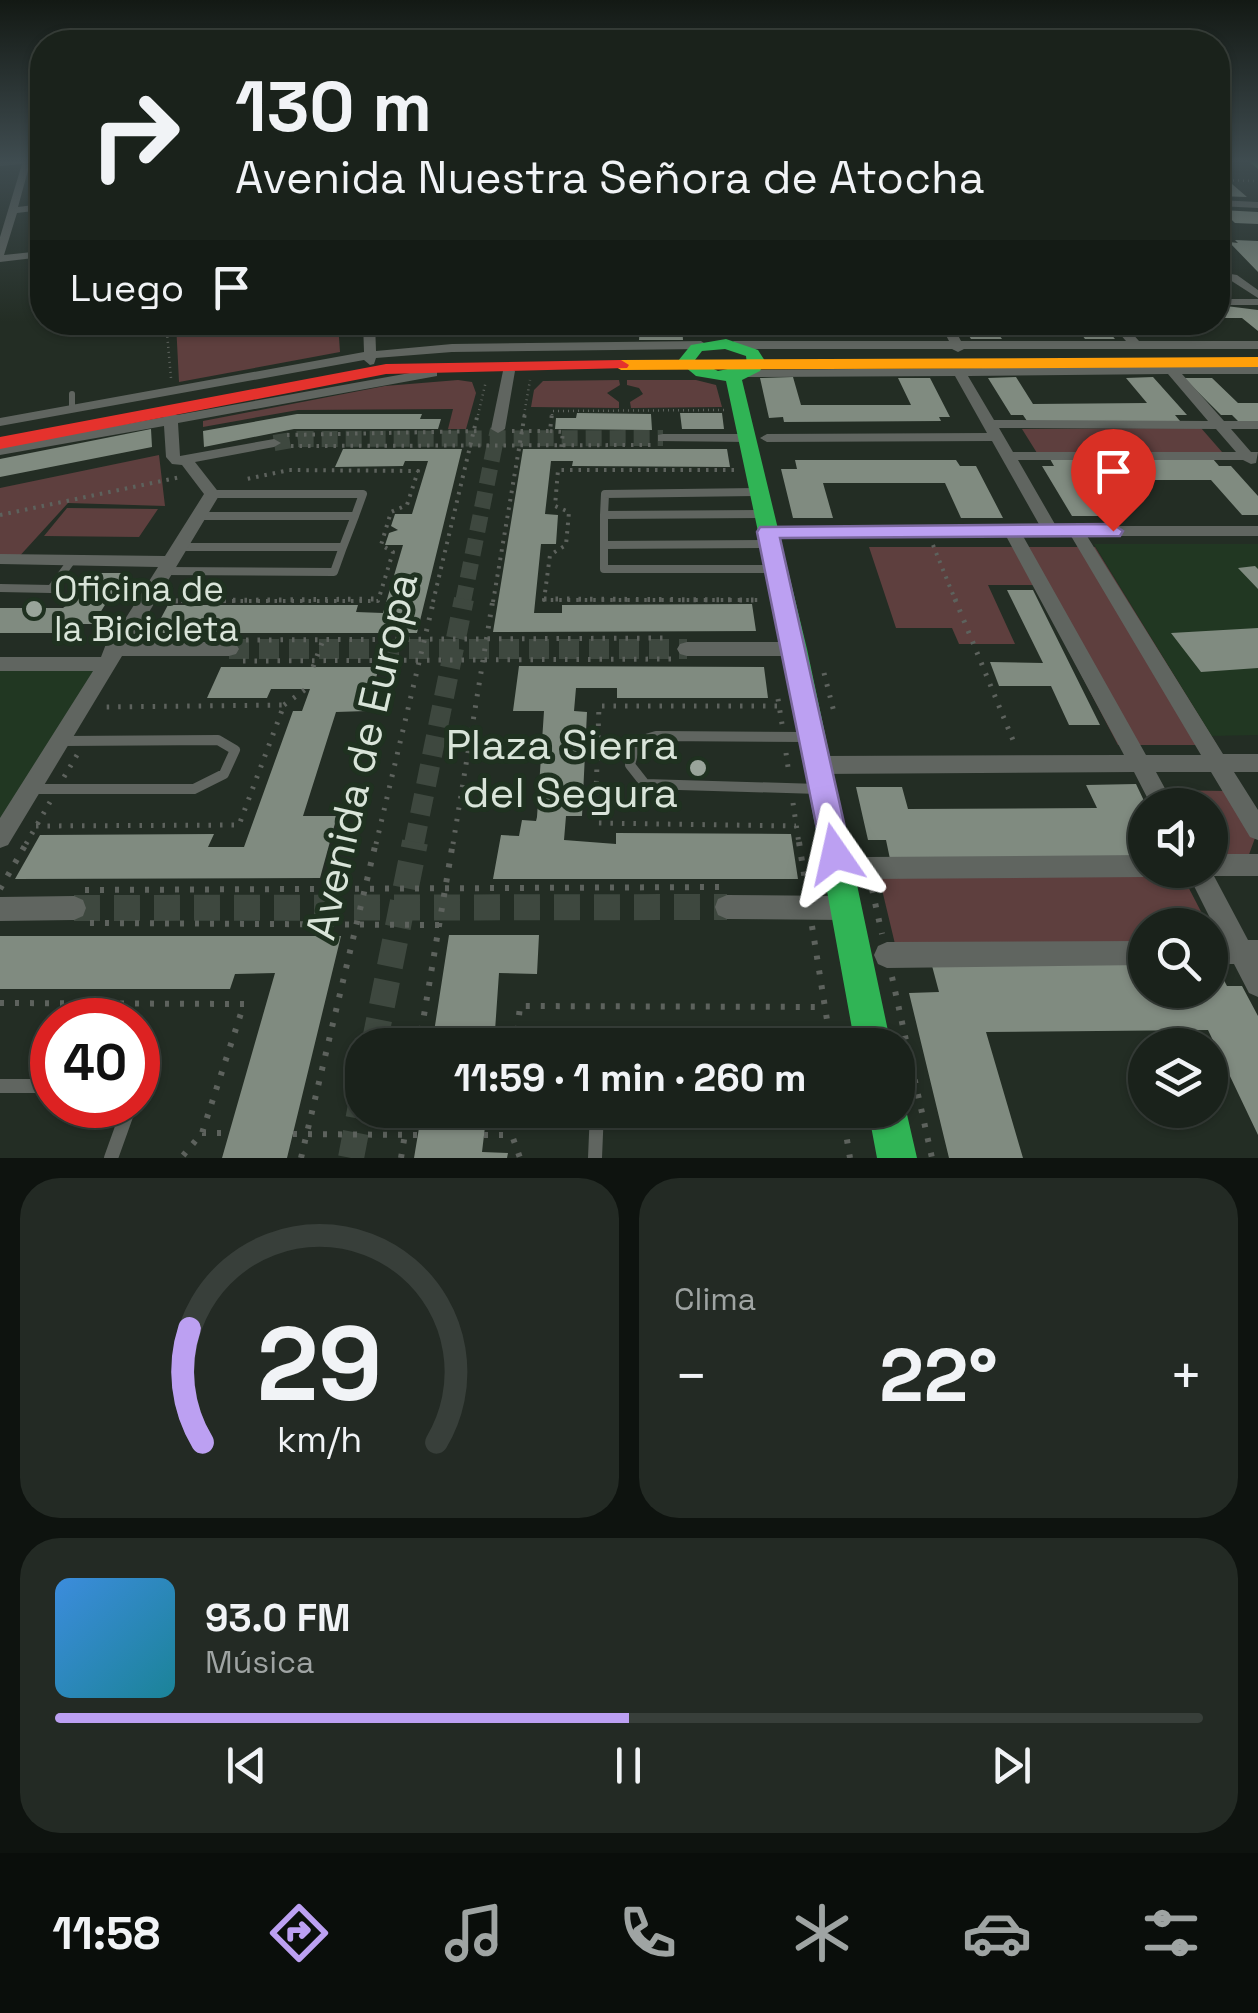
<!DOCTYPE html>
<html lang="es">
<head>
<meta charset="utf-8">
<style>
  body { margin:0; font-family:"Space Grotesk",sans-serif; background:#232a24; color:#f1f3f6; height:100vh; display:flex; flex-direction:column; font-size:38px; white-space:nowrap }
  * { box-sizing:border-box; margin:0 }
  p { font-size:32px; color:#9fa4a3 }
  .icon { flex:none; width:55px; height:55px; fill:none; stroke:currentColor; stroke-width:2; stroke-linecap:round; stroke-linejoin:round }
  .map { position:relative; height:1158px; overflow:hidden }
  .side { display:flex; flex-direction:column; gap:20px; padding:20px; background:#0e130f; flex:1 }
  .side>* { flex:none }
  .banner { position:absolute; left:30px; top:30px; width:1200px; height:305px; border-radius:40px; box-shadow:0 2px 8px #0004,0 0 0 2px #383f3a; background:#1a221b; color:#f1f3f6; overflow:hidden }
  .buttons { position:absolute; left:1128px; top:788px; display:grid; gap:20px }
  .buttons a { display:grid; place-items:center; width:100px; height:100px; border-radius:50%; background:#1a221b; box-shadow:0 2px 8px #0004,0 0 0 2px #383f3a; font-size:50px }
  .speed { position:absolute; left:30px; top:998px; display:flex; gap:20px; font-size:50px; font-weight:700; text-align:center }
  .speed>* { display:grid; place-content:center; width:130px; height:130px; border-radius:50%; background:#1a221b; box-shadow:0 2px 8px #0004,0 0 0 2px #383f3a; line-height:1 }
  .speed .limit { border:15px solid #d22; background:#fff; color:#111 }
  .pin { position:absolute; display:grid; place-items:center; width:85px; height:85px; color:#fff; margin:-102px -42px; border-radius:50% 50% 50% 0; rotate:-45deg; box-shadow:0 0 10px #0007 }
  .pin .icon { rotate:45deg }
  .me { position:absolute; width:110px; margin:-55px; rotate:349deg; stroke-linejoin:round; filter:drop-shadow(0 0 8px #0008) }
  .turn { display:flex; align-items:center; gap:35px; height:210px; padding:0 40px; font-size:45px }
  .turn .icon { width:130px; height:130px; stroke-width:2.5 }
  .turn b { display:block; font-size:70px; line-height:85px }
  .then { display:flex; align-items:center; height:95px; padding:0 40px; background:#0003; gap:20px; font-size:38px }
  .big { font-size:75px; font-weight:700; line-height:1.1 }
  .side .tile { flex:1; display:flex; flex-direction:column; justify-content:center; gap:15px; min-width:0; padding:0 35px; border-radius:40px; background:#232a24 }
  .side .dial { align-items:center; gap:0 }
  .dial svg { height:260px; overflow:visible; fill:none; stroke:#383f3a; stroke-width:7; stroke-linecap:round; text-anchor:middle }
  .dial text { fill:#f1f3f6; stroke:none }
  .song { display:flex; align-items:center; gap:30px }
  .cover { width:120px; height:120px; border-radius:15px; background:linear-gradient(135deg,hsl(210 70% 55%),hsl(190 70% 35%)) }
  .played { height:10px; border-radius:5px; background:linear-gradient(90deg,#bca0f2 50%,#383f3a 50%) }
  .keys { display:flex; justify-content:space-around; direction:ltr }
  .heat { display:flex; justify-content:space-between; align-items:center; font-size:55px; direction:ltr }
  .side .tiles { flex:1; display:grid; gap:20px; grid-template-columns:1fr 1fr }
  .tile:last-child { grid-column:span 2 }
  .trip { position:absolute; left:345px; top:1028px; width:570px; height:100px; border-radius:40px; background:#1a221b; box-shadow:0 2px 8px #0004,0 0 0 2px #383f3a; font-weight:700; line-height:100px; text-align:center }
  .tab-bar { display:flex; height:160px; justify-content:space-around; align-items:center; background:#0a0e0b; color:#9fa4a3 }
  .tab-bar .icon { width:70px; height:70px }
  .tab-bar .on { color:#bca0f2 }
  .tab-bar b { font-size:45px; color:#f1f3f6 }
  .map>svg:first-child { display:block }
  .built { fill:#213722 }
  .green { fill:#5e3f3e }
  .building { fill:#808b80 }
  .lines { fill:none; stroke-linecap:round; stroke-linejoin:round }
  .street-tunnel-far2 { stroke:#3e483f; stroke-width:16; stroke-dasharray:16 8; stroke-linecap:butt }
  .street-tunnel-far1 { stroke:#3e483f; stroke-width:20; stroke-dasharray:20 10; stroke-linecap:butt }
  .street-tunnel { stroke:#3e483f; stroke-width:26; stroke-dasharray:26 14; stroke-linecap:butt }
  .path-far3 { stroke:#5d625d; stroke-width:2.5; stroke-dasharray:1 4; stroke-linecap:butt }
  .path-far2 { stroke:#5d625d; stroke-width:4; stroke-dasharray:2.5 6; stroke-linecap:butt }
  .path-far1 { stroke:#5d625d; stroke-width:5; stroke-dasharray:2.5 9; stroke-linecap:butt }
  .path { stroke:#5d625d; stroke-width:6; stroke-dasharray:4 11; stroke-linecap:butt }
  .lane-far3 { stroke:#606560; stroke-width:6 }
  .lane-far2 { stroke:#606560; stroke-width:8 }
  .lane-far1 { stroke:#606560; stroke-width:10 }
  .lane { stroke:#606560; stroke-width:14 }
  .street { fill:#606560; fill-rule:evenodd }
  .fast { fill:#30b455; fill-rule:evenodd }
  .slow { fill:#ff9f0a; fill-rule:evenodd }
  .jam { fill:#e5322d; fill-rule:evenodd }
  .route { fill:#bca0f2; stroke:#7a689d; stroke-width:2.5 }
  .poi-dot { fill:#99a49a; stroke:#1f3120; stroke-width:4 }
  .labels { text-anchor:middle; stroke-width:10; stroke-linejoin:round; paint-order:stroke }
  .poi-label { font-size:35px; fill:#d9e4d9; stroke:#1f3120; text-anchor:start }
  .near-poi-label { font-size:42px; fill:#d9e4d9; stroke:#1f3120; text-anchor:end }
  .near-street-label { font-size:42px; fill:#d9e4d9; stroke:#1f3120 }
</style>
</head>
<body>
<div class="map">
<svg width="1258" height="1158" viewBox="0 0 1258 1158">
  <rect width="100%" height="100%" fill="#232d24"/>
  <!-- built -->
  <path class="built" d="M1094,544H1258V735L1211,736Z
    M0,664H104L0,838Z"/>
  <!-- green -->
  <path class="green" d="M277,322L279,326L338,323L340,352L179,382L176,323Z
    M458,380L472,382L476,393L466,429H448L453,409L298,410L203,427V421L385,386Z
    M619,380L620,385L607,393L619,402V408L531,407L534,390L543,381Z
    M627,380H696L716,385L722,407L631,408L630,402L643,394L639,388L627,385Z
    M1201,428L1222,452L1037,453L1022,429Z
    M159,455L165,506L68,503L16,560L0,559V488Z
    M67,508L158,509L139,537L44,536Z
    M869,547H1095L1217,745H1118L1034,585H988L1015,644H959L952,628H896Z
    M1160,790L1226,791L1255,838L1247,860L1210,855V805H1168Z
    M1182,875L1208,925H1145V943L895,944L879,877Z"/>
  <!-- building -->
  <path class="building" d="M1218,184H1232L1247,197L1218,196Z
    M1221,210L1258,212V224L1235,223Z
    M1235,240L1258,241V272L1229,242L1238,243Z
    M1218,305L1258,310V331L1242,318H1218Z
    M960,322H990L1002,339H971Z
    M1072,322H1101L1115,339H1085Z
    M1131,322H1161L1175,337L1144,336Z
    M640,325H682L683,340H639Z
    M793,377L801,405H911L898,378H930L950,417H939L941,421L784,422L783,417L769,418L760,378Z
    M1016,377L1033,404L1147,403L1126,378L1153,377L1187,415H1175L1180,421H1027L1023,415H1011L988,378Z
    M1184,378H1212L1238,403H1258V421H1238L1232,415H1221Z
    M577,413L651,414L652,430L555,429L556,418H576Z
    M680,413H722L724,429H682Z
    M297,414H422L420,419H441L438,429H294L204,447L203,431Z
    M151,429L152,447L0,477V459Z
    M343,449H462L417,633H153L168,605H358L356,612L383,613L403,545H385L389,533L398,530L391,526L395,514H412L428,461H405L403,466L335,467Z
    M523,449H727L730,467L572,466L573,461H551L545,514L558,515L556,544H541L534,613H562V605L752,604L756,631L493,632Z
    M1050,459H1213L1219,466H1231L1258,496V515H1242L1211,480H1083L1106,516H1072L1042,466H1054Z
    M795,460H956L960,466H976L1003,518H961L945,483H823L833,518H793L781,469H797Z
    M1255,566L1258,569V589L1238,568Z
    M85,573H125L93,624H77L71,633H0V608H63L74,600H67L73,592H80L84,585H77Z
    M1007,590H1033L1100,725H1069L1051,686H999L990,662L1043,663Z
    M1258,628V668L1201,672L1171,633Z
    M519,666L764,667L768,698H617V688H576L574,711L587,712L582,816H566L564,840L616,844V833L791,834L798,879H493L501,835L519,836L522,820L536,821L537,817L544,711H513Z
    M221,667H379L367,711L336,712L303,816H337L320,878L15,879L40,835L214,834L208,847H244L293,711H302L310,689H271L267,698H207Z
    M1136,784L1146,805L1145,859H890L886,840H868L856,787H902L908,809L1097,808L1086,785Z
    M449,935H539L537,974L499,973L494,1045H432Z
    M0,936H341L287,1158H222L275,973L235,974L230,989H0Z
    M1210,954L1227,986H1242L1258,1016V1135L1208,1030L986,1032L1023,1158H949L909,993L939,992L931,962L1145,960V990H1210Z
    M422,1110H487L482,1152L508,1153L507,1158H414Z"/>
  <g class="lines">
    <!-- street-tunnel-far2 -->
    <path class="street-tunnel-far2" d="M274,443L298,439L663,438
      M463,602L498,429"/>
    <!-- street-tunnel-far1 -->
    <path class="street-tunnel-far1" d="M229,649H687
      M414,844L464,599"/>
    <!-- street-tunnel -->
    <path class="street-tunnel" d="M74,908L727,907
      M374,1045L415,842
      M351,1158L362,1100"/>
    <!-- path-far3 -->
    <path class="path-far3" d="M1218,162L1234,161
      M1218,180L1254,181
      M166,322L171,378
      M478,415L486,381
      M524,415L530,380
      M552,415V411L724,410"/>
    <!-- path-far2 -->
    <path class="path-far2" d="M512,431H550L552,413
      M550,431L563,432L561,449
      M287,435L482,431
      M291,446L651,445
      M734,470H558L555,506L569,512L566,545L550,555L544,600H761
      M0,515L181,477
      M933,545L956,602
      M164,601H378L393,552L381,545L391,512L407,505L418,471L289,470L242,480
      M433,602L478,413
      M493,602L525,413"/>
    <!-- path-far1 -->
    <path class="path-far1" d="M544,599L761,600
      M955,599L1015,745
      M164,601L379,599
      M246,640L671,638
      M243,661L674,659
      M313,667L323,640
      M824,673L835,716
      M778,699L782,724
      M284,705L306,689
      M777,706H599L595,823L796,826
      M786,753L789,774
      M64,777L77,755
      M793,803L799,844
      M36,826L239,825L284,705L104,707
      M26,844L50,802
      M376,844L434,599
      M453,844L493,599"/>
    <!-- path -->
    <path class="path" d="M799,842L806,887
      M0,889L27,842
      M872,889L882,934
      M85,890L720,887
      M90,923L439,925
      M812,926L831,1045
      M892,977L932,1158
      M0,1003L244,1004L202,1133L181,1158
      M419,1045L453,842
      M516,1045L520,1006L825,1007
      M510,1110L508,1124L520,1158
      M842,1110L850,1158
      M202,1133H229
      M293,1134L418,1135
      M484,1135H512
      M301,1158L376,842
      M401,1158L409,1110"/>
    <!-- lane-far3 -->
    <path class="lane-far3" d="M72,394V409"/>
    <!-- lane-far2 -->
    <path class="lane-far2" d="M761,514L604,515V545L766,544
      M604,515L605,494L756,492
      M198,516H355L363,494H212
      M604,545V569H771
      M343,547L355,516
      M163,571L334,572L343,547H179
      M0,588L51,589L72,560"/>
    <!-- lane-far1 -->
    <path class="lane-far1" d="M804,737L656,736L636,742L630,765L645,784L819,789
      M32,789H194L224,774L235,750L218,740L63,741"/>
    <!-- lane -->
    <path class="lane" d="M0,1086H52
      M111,1158L130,1105
      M595,1158L597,1110"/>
    <!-- street -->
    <path class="street" d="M42,160L30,163L18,207L42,204V210L17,213L4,255L42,251V257L0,262V237L22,164L0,166V162Z
      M1218,200L1258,202V208L1218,206Z
      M1218,272L1237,275L1258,290V298L1230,280L1218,278Z
      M1218,299H1258V305H1218Z
      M363,322H375L376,351L452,344L701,341L707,345L701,349L452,352L376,358L374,364L370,365L364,360L0,426V418L364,352Z
      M939,322H951L961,341H1126L1109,322H1122L1139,341H1258V349H964L958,352L952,349H734L728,345L734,341H949Z
      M1258,366V374H1182L1224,421H1258V429H1231L1251,452H1258L1256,463L1251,464L1243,460H1018L1056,526H1258V536H1087L1223,754H1258V772H1234L1258,810V840L1250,837L1211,772H1156L1174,805H1151L1134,772L818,774L810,771L807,765L810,759L818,756L1124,755L1006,536H768L760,531L768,526H1040L992,441L767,442L760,438L767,434L987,433L955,376L746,377L741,376V370ZM1168,374L1208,421L994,420L968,376ZM999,428L1216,429L1236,452H1013ZM1023,536H1071L1201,755H1146Z
      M509,367L515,371L505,429L498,433L491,429L503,371Z
      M432,369L437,370V376L178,423L180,456L274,439L281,443L274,447L195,462L220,494L131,642H229L236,644L239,649L236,654L229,656H122L8,845L0,848V818L93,671H0V657H101L106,644L110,643L158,567L0,564V554L165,556L204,494L182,465L172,464L166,457L164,426L0,455V447L164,417L171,413L177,415Z
      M663,434H747L754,438L747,442L658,441V435Z
      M687,642H795L802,644L805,649L802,654L795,656H687L680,654L677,649L680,644Z
      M1210,854H1258V876H1214L1248,940H1258V997L1249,993L1234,964H1210V940H1221L1186,870H1210Z
      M1145,855V870H1155L1145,877L868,879L860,876L856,868L860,860L868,857Z
      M727,895L845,896L854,900L857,908L854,916L845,920L727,919L718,915L715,907L718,899Z
      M74,896L83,900L86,908L83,916L74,920L0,921V897Z
      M1145,941V965L887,968L878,964L874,955L878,946L887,942Z"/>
    <!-- fast -->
    <path class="fast" d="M1247,160H1258V169Z
      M726,339L758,350L765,361L760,371L742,380L807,649L891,1045H855L783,649L726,381L696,376L678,361L691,345ZM725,349L746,356L747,365L718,371L695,360L702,351Z
      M898,1096L906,1110L917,1158H877L868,1110H898Z"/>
    <!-- slow -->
    <path class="slow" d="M1258,357V367L621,370L613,365L621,360Z"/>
    <!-- jam -->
    <path class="jam" d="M621,360L629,365L627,368L386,374L0,449V437L386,364Z"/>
  </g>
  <!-- sky -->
  <linearGradient id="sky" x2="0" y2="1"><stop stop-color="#131914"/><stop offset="0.5" stop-color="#3f4c50"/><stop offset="1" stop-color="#3f4c50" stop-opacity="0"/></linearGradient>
  <rect width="1258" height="322" fill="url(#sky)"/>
  <!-- route -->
  <path class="route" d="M1113,524L1123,531L1120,536L780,538L851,854L846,864L835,868L824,864L757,532L760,527Z"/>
  <!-- markers -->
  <g class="poi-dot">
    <circle cx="34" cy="609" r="10"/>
    <circle cx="698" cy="768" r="10"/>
  </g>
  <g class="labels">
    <!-- poi labels -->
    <g class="poi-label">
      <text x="54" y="601">Oficina de<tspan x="54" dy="40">la Bicicleta</tspan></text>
    </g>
    <!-- near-poi labels -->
    <g class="near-poi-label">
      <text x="678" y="759">Plaza Sierra<tspan x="678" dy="48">del Segura</tspan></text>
    </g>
    <!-- near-street labels -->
    <g class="near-street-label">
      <text transform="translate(361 756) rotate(-77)" y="15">Avenida de Europa</text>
    </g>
  </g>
</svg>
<div class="buttons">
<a><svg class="icon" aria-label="sound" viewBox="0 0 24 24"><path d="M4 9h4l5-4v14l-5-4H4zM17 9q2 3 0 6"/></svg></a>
<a><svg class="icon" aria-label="search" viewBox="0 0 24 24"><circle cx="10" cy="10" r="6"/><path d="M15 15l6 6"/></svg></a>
<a><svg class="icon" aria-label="layers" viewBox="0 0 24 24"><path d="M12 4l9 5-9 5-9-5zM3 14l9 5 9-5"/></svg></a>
</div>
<div class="speed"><div class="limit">40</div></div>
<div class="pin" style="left:1113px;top:531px;background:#d93025"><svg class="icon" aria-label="arrive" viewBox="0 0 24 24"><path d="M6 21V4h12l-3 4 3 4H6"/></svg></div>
<svg class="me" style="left:835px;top:854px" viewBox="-20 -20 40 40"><path d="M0-17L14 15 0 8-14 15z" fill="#bca0f2" stroke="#fff" stroke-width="4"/></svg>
<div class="trip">11:59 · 1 min · 260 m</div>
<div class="banner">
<div class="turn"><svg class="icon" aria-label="right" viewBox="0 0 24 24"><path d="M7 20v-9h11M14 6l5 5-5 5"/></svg><div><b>130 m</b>Avenida Nuestra Señora de Atocha</div></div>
<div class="then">Luego<svg class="icon" aria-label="arrive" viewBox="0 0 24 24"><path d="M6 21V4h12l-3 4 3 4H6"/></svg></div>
</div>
</div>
<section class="side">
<div class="tiles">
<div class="tile dial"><svg viewBox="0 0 100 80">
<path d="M14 69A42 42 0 1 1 86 69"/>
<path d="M14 69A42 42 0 0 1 10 34" stroke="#bca0f2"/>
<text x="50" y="56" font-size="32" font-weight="700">29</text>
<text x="50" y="72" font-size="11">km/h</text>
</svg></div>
<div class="tile"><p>Clima</p>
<div class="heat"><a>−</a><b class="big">22°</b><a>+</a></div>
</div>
<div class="tile">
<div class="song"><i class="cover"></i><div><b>93.0 FM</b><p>Música</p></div></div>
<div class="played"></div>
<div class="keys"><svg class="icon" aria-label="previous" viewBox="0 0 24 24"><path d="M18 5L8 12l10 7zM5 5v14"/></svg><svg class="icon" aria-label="pause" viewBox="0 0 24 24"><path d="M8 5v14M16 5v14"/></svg><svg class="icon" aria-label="next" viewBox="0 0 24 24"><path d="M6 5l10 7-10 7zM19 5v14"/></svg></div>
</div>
</div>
</section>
<nav class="tab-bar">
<b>11:58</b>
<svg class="icon on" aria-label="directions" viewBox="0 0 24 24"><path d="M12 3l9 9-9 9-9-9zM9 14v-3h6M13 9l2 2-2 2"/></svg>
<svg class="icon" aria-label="music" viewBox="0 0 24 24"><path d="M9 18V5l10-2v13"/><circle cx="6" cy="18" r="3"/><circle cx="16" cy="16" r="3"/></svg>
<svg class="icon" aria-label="phone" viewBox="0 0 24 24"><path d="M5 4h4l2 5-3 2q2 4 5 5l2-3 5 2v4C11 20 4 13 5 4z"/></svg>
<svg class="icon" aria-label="climate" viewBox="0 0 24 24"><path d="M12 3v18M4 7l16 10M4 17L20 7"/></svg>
<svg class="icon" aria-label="car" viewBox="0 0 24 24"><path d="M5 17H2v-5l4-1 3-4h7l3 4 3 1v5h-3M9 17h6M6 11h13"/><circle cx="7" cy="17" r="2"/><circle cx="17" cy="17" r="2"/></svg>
<svg class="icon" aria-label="filters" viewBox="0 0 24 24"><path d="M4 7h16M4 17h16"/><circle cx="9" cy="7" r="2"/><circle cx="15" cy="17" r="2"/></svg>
</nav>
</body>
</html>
